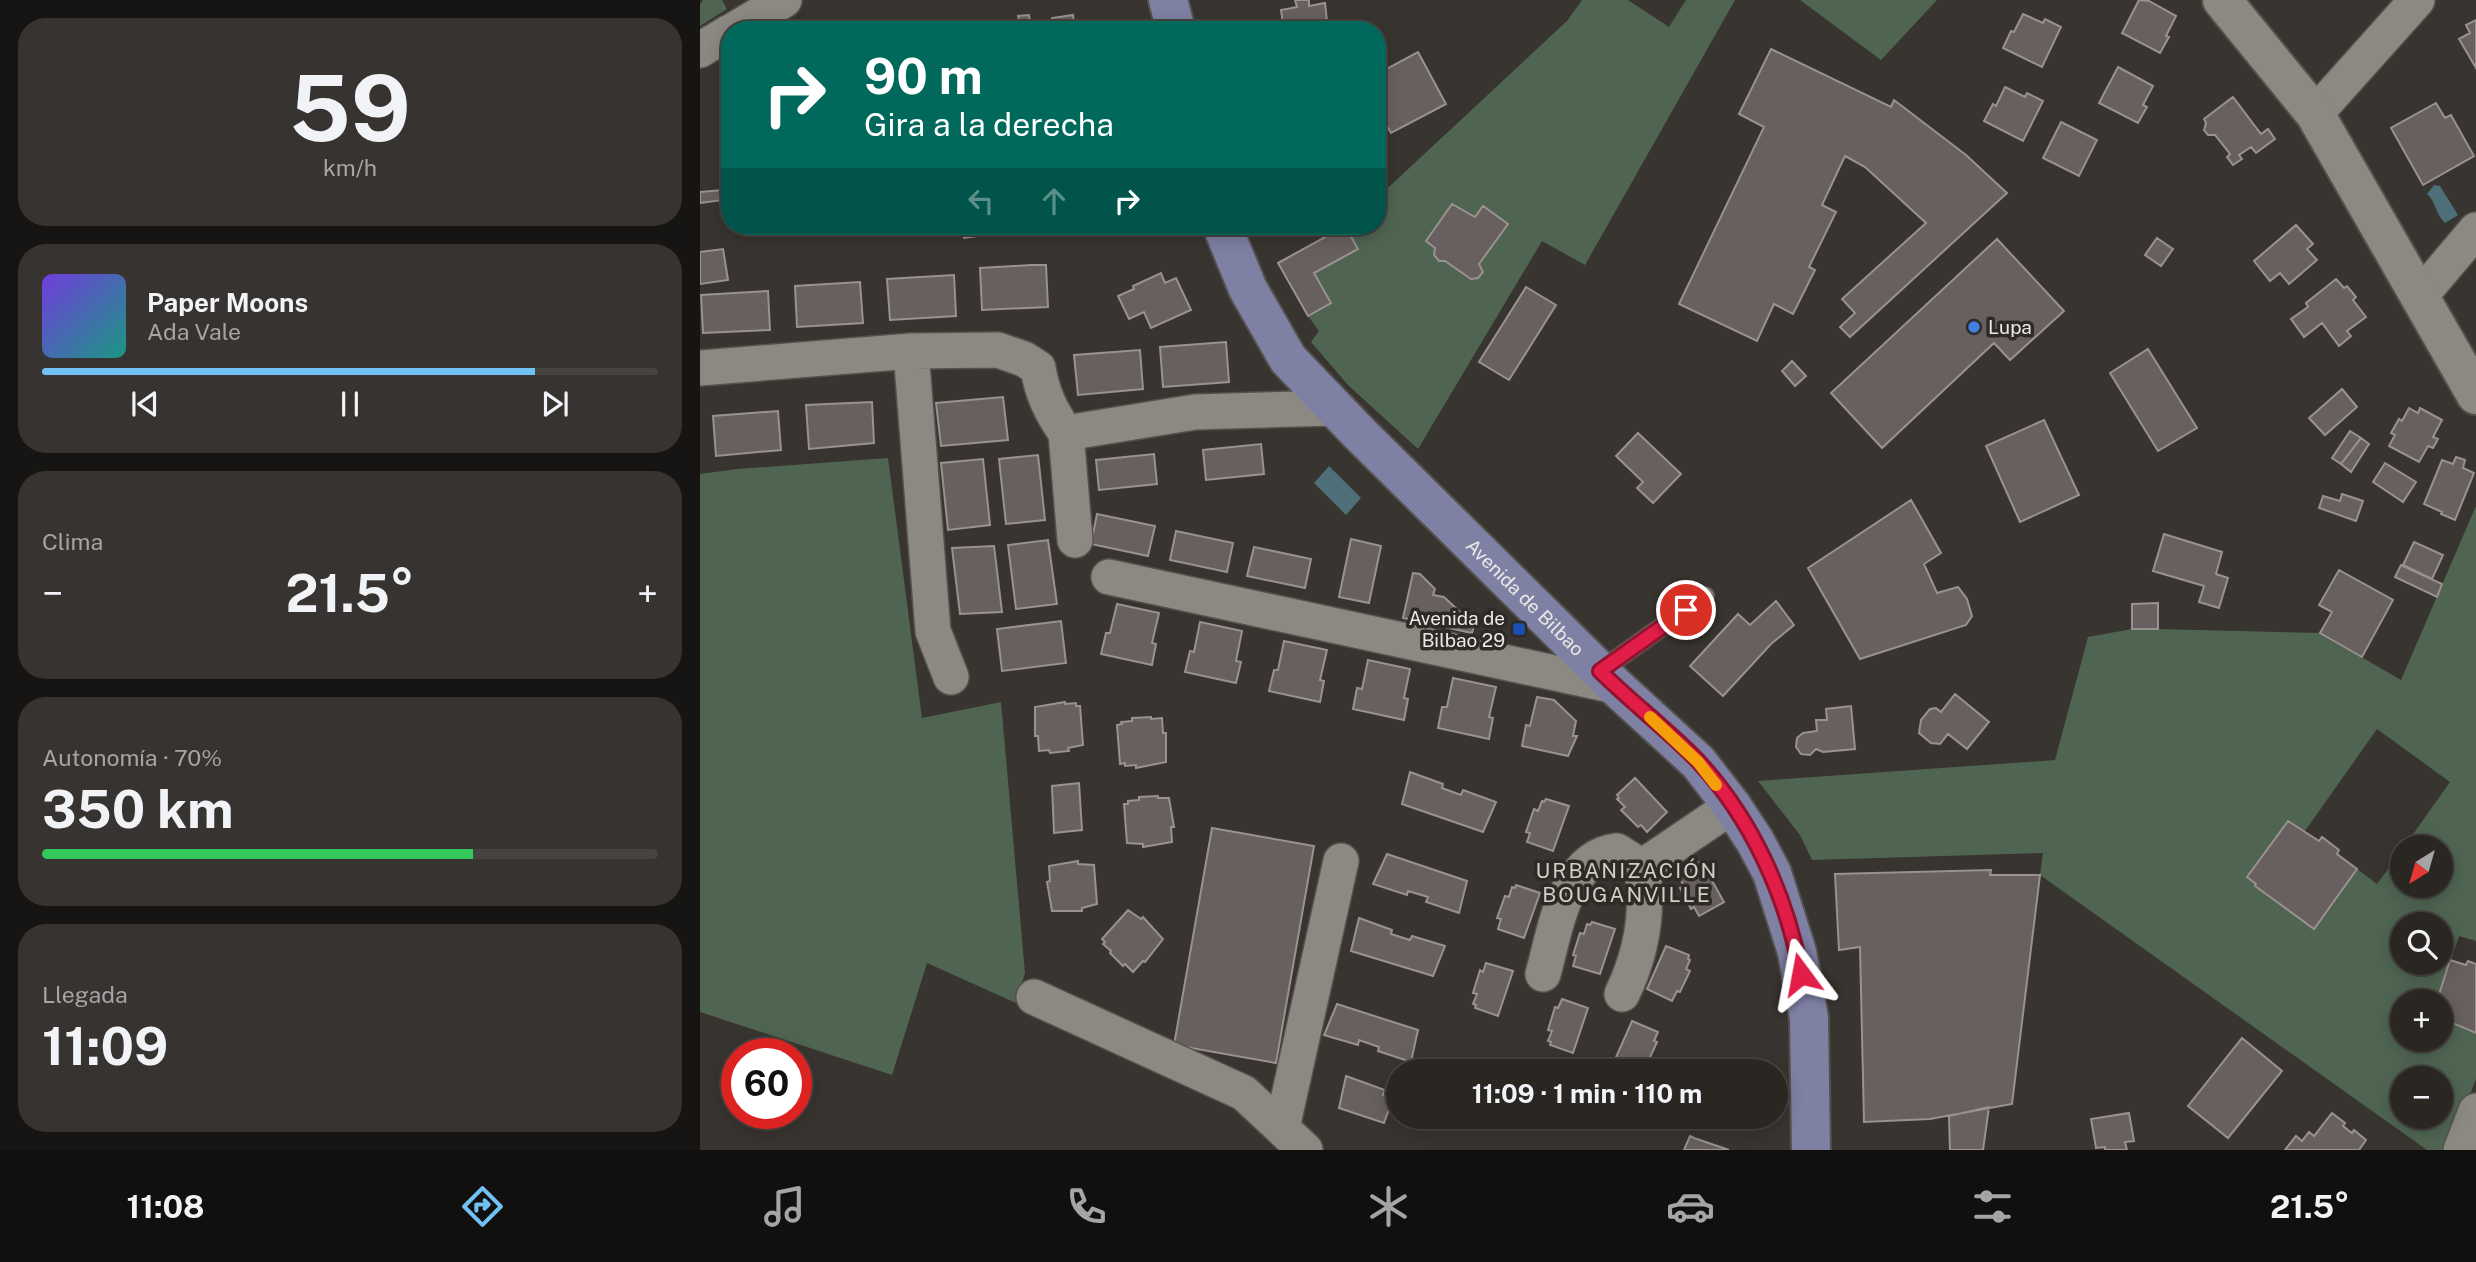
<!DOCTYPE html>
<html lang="es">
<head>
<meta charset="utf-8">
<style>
  body { margin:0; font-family:"Public Sans",sans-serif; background:#363330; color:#f1f3f6; height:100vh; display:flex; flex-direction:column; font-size:26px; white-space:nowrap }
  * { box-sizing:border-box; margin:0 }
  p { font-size:23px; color:#a5a5a6 }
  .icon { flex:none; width:38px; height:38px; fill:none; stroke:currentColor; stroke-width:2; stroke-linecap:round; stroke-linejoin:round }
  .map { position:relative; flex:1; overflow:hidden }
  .details { display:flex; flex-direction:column; gap:18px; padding:18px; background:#171513; width:700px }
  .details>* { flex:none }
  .top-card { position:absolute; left:21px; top:21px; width:665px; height:214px; border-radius:28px; box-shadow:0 4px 18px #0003,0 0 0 2px #464441; background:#00695c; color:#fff; overflow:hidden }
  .needle { width:46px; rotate:217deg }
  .tools { position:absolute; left:1690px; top:835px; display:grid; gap:14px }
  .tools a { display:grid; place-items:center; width:63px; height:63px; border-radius:50%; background:#2a2723; box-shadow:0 4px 18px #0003,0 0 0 2px #464441; font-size:35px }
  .speed { position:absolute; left:21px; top:1038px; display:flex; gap:14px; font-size:35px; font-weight:700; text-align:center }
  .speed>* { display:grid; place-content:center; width:91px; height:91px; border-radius:50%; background:#2a2723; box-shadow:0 4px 18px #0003,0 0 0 2px #464441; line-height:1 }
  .speed .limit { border:10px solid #d22; background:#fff; color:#111 }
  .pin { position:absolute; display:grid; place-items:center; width:60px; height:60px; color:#fff; margin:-30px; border:4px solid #fff; border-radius:50%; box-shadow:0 2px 7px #0007 }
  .me { position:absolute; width:77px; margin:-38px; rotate:347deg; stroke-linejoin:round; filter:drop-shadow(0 0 5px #0008) }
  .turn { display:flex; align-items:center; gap:24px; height:147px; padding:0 28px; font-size:32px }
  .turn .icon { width:91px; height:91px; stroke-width:2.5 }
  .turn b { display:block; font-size:49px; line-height:60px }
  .lanes { display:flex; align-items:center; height:66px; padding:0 28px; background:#0003; justify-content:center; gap:35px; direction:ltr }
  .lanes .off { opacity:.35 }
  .big { font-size:52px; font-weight:700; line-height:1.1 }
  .details .card { flex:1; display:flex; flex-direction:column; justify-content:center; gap:10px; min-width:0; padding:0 24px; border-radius:28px; background:#363330 }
  .details .dial { align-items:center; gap:0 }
  .dial b { font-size:91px; line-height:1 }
  .song { display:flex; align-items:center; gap:21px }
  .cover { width:84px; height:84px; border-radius:10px; background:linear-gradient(135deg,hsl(260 70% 55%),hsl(170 70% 35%)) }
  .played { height:7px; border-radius:4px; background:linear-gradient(90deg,#72c1f5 80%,#464441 80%) }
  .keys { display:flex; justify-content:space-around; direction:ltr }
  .heat { display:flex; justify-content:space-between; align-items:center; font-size:38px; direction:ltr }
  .charge { height:10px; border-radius:5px; background:linear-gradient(90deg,#34c759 70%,#464441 0) }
  .trip { position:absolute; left:686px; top:1059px; width:402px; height:70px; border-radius:35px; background:#2a2723; box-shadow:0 4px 18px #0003,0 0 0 2px #464441; font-weight:700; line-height:70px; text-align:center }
  .dock { display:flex; height:112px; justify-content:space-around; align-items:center; background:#11100e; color:#a5a5a6 }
  .dock .icon { width:49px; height:49px }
  .dock .active { color:#72c1f5 }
  .dock b { font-size:32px; color:#f1f3f6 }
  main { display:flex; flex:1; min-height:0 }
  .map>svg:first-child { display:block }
  .green { fill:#4f6552; fill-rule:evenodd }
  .water { fill:#4e6f78 }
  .building { fill:#68605f; stroke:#9a9190; stroke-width:2 }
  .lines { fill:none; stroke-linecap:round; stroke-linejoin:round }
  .service-casing { stroke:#54514d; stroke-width:21 }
  .minor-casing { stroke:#54514d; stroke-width:38 }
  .tertiary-casing { stroke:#54514d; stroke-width:42 }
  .primary-casing { stroke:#54514d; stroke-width:42 }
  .service { stroke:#8c8882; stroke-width:18 }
  .minor { stroke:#8c8882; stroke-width:35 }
  .tertiary { stroke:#8c8882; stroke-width:38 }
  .primary { stroke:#7e80a4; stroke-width:38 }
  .route-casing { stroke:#92132f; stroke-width:18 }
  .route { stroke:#e11d48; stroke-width:12 }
  .slow { stroke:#f59e0b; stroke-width:12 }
  .shop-dot { fill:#3f7fe0; stroke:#2e2a25; stroke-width:2.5 }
  .transit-dot { fill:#1a4fb4; stroke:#2e2a25; stroke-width:2.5 }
  .labels { text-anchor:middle; stroke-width:7; stroke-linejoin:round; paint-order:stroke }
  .poi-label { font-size:19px; fill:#ebe9e6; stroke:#2e2a25; text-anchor:start }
  .street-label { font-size:19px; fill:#ebe9e6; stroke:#2e2a25 }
  .neighbourhood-label { font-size:21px; letter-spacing:2px; fill:#d3cec8; stroke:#2e2a25 }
</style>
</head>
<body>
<main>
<section class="details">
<div class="card dial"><b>59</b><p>km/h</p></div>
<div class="card">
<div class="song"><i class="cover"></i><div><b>Paper Moons</b><p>Ada Vale</p></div></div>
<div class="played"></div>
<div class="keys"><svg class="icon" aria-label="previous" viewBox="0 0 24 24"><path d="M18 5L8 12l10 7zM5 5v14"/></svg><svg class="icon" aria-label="pause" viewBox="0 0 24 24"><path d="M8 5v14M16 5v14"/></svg><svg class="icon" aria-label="next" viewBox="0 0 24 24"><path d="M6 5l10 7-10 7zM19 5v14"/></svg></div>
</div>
<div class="card"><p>Clima</p>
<div class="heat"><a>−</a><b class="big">21.5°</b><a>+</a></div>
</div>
<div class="card"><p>Autonomía · 70%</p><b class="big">350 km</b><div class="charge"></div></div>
<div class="card"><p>Llegada</p><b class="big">11:09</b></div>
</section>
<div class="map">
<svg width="1776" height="1150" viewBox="0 0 1776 1150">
  <rect width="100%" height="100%" fill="#38342f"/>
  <!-- green -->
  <path class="green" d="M3,0H22L27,9L0,26V4Z
    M882,0H928L969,27L986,0H1035L885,265L842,241L718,449L648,385L611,342L619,331L608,316L631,303L614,273L658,249L645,226H677V198L867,21Z
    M1100,0H1237L1181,60Z
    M188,458L222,718L301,702L325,973L316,1003L227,963L192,1075L0,1012V474L37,469Z
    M1776,506V941L1759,936L1737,1001H1703V1040H1741V1017L1776,1033V1079L1748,1150H1727L1340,875L1343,853L1112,860L1100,835L1058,781L1355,760L1388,637L1432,629H1458L1620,633L1701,680ZM1677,729L1750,782L1704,847H1741V886H1703V849L1677,884L1657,869L1614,929L1555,886L1556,884L1547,877L1587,822L1605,831ZM1703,924H1741V962H1703ZM1703,1078H1741V1116H1703Z"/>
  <!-- water -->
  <path class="water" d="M1734,185L1740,186L1758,215L1745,223C1736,215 1735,200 1727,194Z
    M629,466L661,498L646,515L614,483Z"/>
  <!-- building -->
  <path class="building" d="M595,0H609V6L625,3L628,30H575L574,25L583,24L581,10L597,7Z
    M1439,0L1449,1L1476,16L1466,36L1469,37L1460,53L1422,33Z
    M1323,14L1343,23L1345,19L1361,27L1342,67L1303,48L1311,31L1314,32Z
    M329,15L331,28L321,29L318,16Z
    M373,15L375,30H354L352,18Z
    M1776,20V68L1759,39L1770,33L1766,25Z
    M426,24L427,28L439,26L440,30H415L416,25Z
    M1071,49L1191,107L1194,100L1266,155L1307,193L1150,337L1140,327L1155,313L1142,299L1226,223L1165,167L1145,156L1122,205L1136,212L1109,267L1115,270L1093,314L1074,304L1057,341L979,304L1064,127L1039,114Z
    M718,52L746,104L691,133L677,109V74Z
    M1418,67L1453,86L1443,105L1447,107L1438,123L1399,103Z
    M1305,87L1325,97L1327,93L1343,101L1323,141L1284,121L1293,104L1296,106Z
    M1533,97L1561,134L1568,129L1575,139L1556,153L1551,147L1539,155L1542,159L1533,165L1527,157L1530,154L1515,135H1508L1504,130L1506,123L1504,119Z
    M1736,103L1745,118L1751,115L1774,156L1723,185L1691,128Z
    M1361,122L1397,140L1379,176L1343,158Z
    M22,190L23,200L0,203V192Z
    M752,204L775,217L783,206L808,224L779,264L783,272L778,278L771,279L745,261H739L734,255L735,248L726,241Z
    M1596,225L1613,244L1607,249L1617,260L1589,284L1580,273L1570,281L1554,261Z
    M262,226H307V232L264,238Z
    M645,226L658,249L614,273L631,303L608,316L578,263Z
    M1457,238L1473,249L1461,266L1445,255Z
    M1297,239L1364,311L1310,360L1294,343L1182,448L1131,393Z
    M23,249L28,280L0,284V252Z
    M331,265H346L348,307L282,310L280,268Z
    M461,273L465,283L476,278L491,310L451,328L444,312L429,319L418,296L434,289L433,286Z
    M254,275L256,316L190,320L187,279Z
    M1636,279L1644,288L1647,286L1656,297L1653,300L1666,317L1647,331L1651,336L1639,346L1622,323L1604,337L1591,319L1608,307L1606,303Z
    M160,282L163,323L97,327L95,286Z
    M826,287L856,305L809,380L779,362Z
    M68,291L70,330L3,333L1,295Z
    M526,342L529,382L463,387L460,347Z
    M1448,349L1497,428L1458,451L1410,373Z
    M440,350L443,389L378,395L374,355Z
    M1092,361L1106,376L1095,386L1082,371Z
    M1642,389L1657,407L1625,435L1609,418Z
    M303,397L308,440L241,446L236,403Z
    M172,402L174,443L109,449L106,405Z
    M1709,408L1718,413L1720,408L1742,420L1733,437L1738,439L1733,448L1728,446L1719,462L1689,446L1695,435L1691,433L1699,419L1702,421Z
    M78,411L81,450L16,456L13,416Z
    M1344,420L1379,495L1320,522L1286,446Z
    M1650,431L1661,438L1641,464L1632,458Z
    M938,433L981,474L953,503L937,488L943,482L916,456Z
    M1661,438L1669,444L1651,472L1641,464Z
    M561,444L564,474L506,480L503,450Z
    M454,454L457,484L399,490L396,460Z
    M338,455L345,520L306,524L299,459Z
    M1756,457L1765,460L1763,468L1774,473L1755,520L1741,514L1742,512L1724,504L1742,460L1753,464Z
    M283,459L290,525L248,530L241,463Z
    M1685,463L1716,482L1703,502L1673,482Z
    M1642,494L1663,501L1656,521L1619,508L1623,496L1640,501Z
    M1211,500L1241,553L1224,564L1237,593L1258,587L1267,599L1272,616L1266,625L1160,659L1108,568Z
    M397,514L455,526L448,556L391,544Z
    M476,531L533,543L527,572L470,560Z
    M1464,534L1522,552L1516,574L1528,578L1519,608L1499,602L1504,586L1453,571Z
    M651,539L681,546L669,603L639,597Z
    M348,540L357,604L316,609L308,545Z
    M1714,542L1743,555L1732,579L1703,565Z
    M294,546L302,612L260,614L252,548Z
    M554,547L611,559L605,588L547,576Z
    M1701,565L1742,584L1737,597L1695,577Z
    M1639,570L1693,600L1662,657L1620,633L1632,612L1619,605Z
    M713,573L720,574L735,589L733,595L744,597L774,625L772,633L703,618Z
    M1076,601L1094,625L1071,644L1023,696L990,666L1038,614L1050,625Z
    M1458,603V629H1432V604Z
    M417,604L459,613L452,643L456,644L452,665L401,654L406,633H410Z
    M361,621L366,663L302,671L297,629Z
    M500,622L542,631L536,661L541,662L536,683L485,672L490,651L494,652Z
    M584,641L627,650L620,680L624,681L620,702L569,691L574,670H578Z
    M668,660L710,669L704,698L708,699L704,720L653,709L657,688L662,689Z
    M753,678L796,687L789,717L793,718L789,739L738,728L742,707H747Z
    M1255,694L1289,722L1267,749L1248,734L1240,744L1231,743L1219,733L1221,720L1230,709L1236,708L1241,712Z
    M837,697L854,700L876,721L873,736H877L868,756L822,746L826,725L830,726Z
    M365,702V704L376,703V706H380L383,745L368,748L369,751L350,753L349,750L339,751L338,736H335V707Z
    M1151,706L1155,749L1123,752L1116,749L1110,755L1101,754L1096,747L1097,738L1103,733L1117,731L1116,720H1127L1126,709Z
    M451,717V719L462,718L463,733H466V762L436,768V765L425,766V763L420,764L417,725L422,724L421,722L432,721V718Z
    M710,772L743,784L742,788L761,795L763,790L796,802L783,832L702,804Z
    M935,778L967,812L947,832L941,825L938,827L921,810L925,807L917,799L919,798L917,795Z
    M379,783L382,830L354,833L352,786Z
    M458,796V798H469L474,827H471L472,842L443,847V844L427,843L424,804H428V801L439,800V797Z
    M846,799L869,806L853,851L827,842L830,833L826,832L834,809L838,811L842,801L844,802Z
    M1588,821L1619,841L1622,837L1639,850L1637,854L1657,869L1614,929L1555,886L1556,884L1547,877Z
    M512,828L614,846L576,1063L474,1045Z
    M687,854L767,881L759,913L726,902L728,897L708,891L707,895L673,884Z
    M378,861V864L394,865L397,904L382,908V911H352L347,882L350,881L349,866Z
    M1001,861L1024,902L999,916L994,907L991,909L980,888L984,886L979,877L981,876L979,873Z
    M1291,870L1290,875H1340L1312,1104L1230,1119L1164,1122L1160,947L1139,950L1135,874Z
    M816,885L840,893L824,938L798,929L801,919L797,918L805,896L809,897L812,887L815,888Z
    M428,910L441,919L443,917L463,939L445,962L443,961L433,972L425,964L423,966L410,953L411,951L403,944L405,942L402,939Z
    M659,918L692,930L691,934L710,940L712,936L745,946L733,976L651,951Z
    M892,922L915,929L900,974L873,966L876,956L873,955L880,933L884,934L887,924L890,925Z
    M966,946L989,955L988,959L990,960L986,969L990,971L980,992L977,991L972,1001L947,989Z
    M1750,960L1766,965L1768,961L1776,964V1033L1741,1018V1001H1737Z
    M786,963L813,971L798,1016L775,1008L776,1005L773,1004L777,994L773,993L780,970L783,972Z
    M862,999L888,1008L873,1053L850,1045L851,1042L848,1041L852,1031L848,1030L855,1007L858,1008Z
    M637,1004L718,1030L711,1062L678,1051L679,1047L659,1040L658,1045L624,1035Z
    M932,1021L958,1032L954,1041L957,1042L947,1064L943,1062L939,1071H929L913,1064Z
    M1542,1038L1582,1071L1528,1138L1488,1106Z
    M1004,1060L1009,1062L1034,1071H1001Z
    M646,1076L685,1090L683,1095L693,1098L684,1123L639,1108Z
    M1289,1107L1283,1150H1250L1249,1116Z
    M1429,1113L1434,1141L1425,1142L1427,1150H1405V1147L1396,1148L1391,1119Z
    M1632,1113L1645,1123L1643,1126L1652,1133L1654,1130L1666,1140L1659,1150H1585L1596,1136L1602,1141L1609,1132L1614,1136Z
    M1010,1116H1038L1035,1125Z
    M990,1136L994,1138L1029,1150H984Z"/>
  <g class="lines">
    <defs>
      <path id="service" d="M900,671L1005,596"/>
      <path id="minor" d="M34,30L84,0
        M0,50L30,32
        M1615,114L1717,0
        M1721,295L1776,230
        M211,351L233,631L251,677
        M0,368L211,351L298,350L324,359L338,368C342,393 351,412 366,433L495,412L635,408
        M366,433L375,540
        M409,577L915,686
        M942,867L1032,806
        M843,974C855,932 864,857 917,851L942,867C949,912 942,953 922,994
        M334,997L544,1093L605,1150
        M582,1128L641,861
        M1761,1150L1776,1111"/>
      <path id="tertiary" d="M1522,0L1615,114L1776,395"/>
      <g id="primary">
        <path d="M468,0L476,30"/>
        <path id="s1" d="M522,226L548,289L588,359L660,434L915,686L998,762L1032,806L1055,841L1072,873L1097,952L1109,1018L1111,1150"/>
      </g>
    </defs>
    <!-- service casing -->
    <use href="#service" class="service-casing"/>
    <!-- minor casing -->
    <use href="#minor" class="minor-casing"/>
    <!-- tertiary casing -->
    <use href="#tertiary" class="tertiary-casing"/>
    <!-- primary casing -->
    <use href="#primary" class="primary-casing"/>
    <!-- service -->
    <use href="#service" class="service"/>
    <!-- minor -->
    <use href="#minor" class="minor"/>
    <!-- tertiary -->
    <use href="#tertiary" class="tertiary"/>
    <!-- primary -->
    <use href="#primary" class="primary"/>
  </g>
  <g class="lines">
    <defs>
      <path id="route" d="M986,610L900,671C931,702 967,729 998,761C1052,819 1087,897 1101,974"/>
    </defs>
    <!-- route casing -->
    <use href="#route" class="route-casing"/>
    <!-- route -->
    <use href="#route" class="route"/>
    <!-- slow -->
    <path class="slow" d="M950,717L998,762L1016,785"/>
  </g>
  <!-- markers -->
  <circle class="shop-dot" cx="1274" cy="327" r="7"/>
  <rect class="transit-dot" x="812" y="622" width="14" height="14" rx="3.5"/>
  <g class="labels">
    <!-- poi labels -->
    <g class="poi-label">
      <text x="1288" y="334">Lupa</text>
      <text x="805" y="625" text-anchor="end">Avenida de<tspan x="805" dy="22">Bilbao 29</tspan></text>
    </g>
    <!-- street labels -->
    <g class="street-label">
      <text dy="7" stroke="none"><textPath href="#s1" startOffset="485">Avenida de Bilbao</textPath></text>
    </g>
    <!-- neighbourhood labels -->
    <g class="neighbourhood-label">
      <text x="927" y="878">URBANIZACIÓN<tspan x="927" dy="24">BOUGANVILLE</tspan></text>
    </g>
  </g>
</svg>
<div class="tools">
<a><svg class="needle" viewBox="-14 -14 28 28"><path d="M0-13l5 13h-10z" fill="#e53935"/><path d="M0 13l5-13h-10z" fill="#a5a5a6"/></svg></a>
<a><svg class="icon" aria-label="search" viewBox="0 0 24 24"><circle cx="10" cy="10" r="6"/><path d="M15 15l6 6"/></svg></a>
<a>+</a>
<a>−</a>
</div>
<div class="speed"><div class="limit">60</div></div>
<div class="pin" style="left:986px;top:610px;background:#d93025"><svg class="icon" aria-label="arrive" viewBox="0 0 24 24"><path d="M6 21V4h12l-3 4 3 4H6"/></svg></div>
<svg class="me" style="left:1101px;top:974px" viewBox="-20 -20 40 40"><path d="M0-17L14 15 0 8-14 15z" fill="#e11d48" stroke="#fff" stroke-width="4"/></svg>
<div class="trip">11:09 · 1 min · 110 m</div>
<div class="top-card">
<div class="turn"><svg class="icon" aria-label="right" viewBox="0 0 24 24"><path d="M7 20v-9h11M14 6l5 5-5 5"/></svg><div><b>90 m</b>Gira a la derecha</div></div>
<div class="lanes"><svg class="icon off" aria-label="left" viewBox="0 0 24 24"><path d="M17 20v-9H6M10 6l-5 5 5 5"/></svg><svg class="icon off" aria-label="ahead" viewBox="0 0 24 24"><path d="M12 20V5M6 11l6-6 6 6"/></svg><svg class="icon" aria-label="right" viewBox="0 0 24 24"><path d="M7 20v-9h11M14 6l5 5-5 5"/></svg></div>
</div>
</div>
</main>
<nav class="dock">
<b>11:08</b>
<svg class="icon active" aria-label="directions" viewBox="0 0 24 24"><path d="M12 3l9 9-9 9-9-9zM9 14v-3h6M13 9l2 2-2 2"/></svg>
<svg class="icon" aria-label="music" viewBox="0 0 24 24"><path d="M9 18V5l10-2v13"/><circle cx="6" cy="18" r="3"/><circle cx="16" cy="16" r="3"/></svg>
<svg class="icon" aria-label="phone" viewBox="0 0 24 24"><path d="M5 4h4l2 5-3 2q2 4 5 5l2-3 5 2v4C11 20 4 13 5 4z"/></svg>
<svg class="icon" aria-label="climate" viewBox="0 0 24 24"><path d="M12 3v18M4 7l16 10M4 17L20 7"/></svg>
<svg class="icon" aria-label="car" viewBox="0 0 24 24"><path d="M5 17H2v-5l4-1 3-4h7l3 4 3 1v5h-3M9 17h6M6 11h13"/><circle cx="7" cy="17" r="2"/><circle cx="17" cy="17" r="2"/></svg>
<svg class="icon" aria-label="filters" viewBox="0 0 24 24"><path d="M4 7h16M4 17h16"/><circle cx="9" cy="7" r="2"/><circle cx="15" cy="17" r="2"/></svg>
<b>21.5°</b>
</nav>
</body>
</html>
